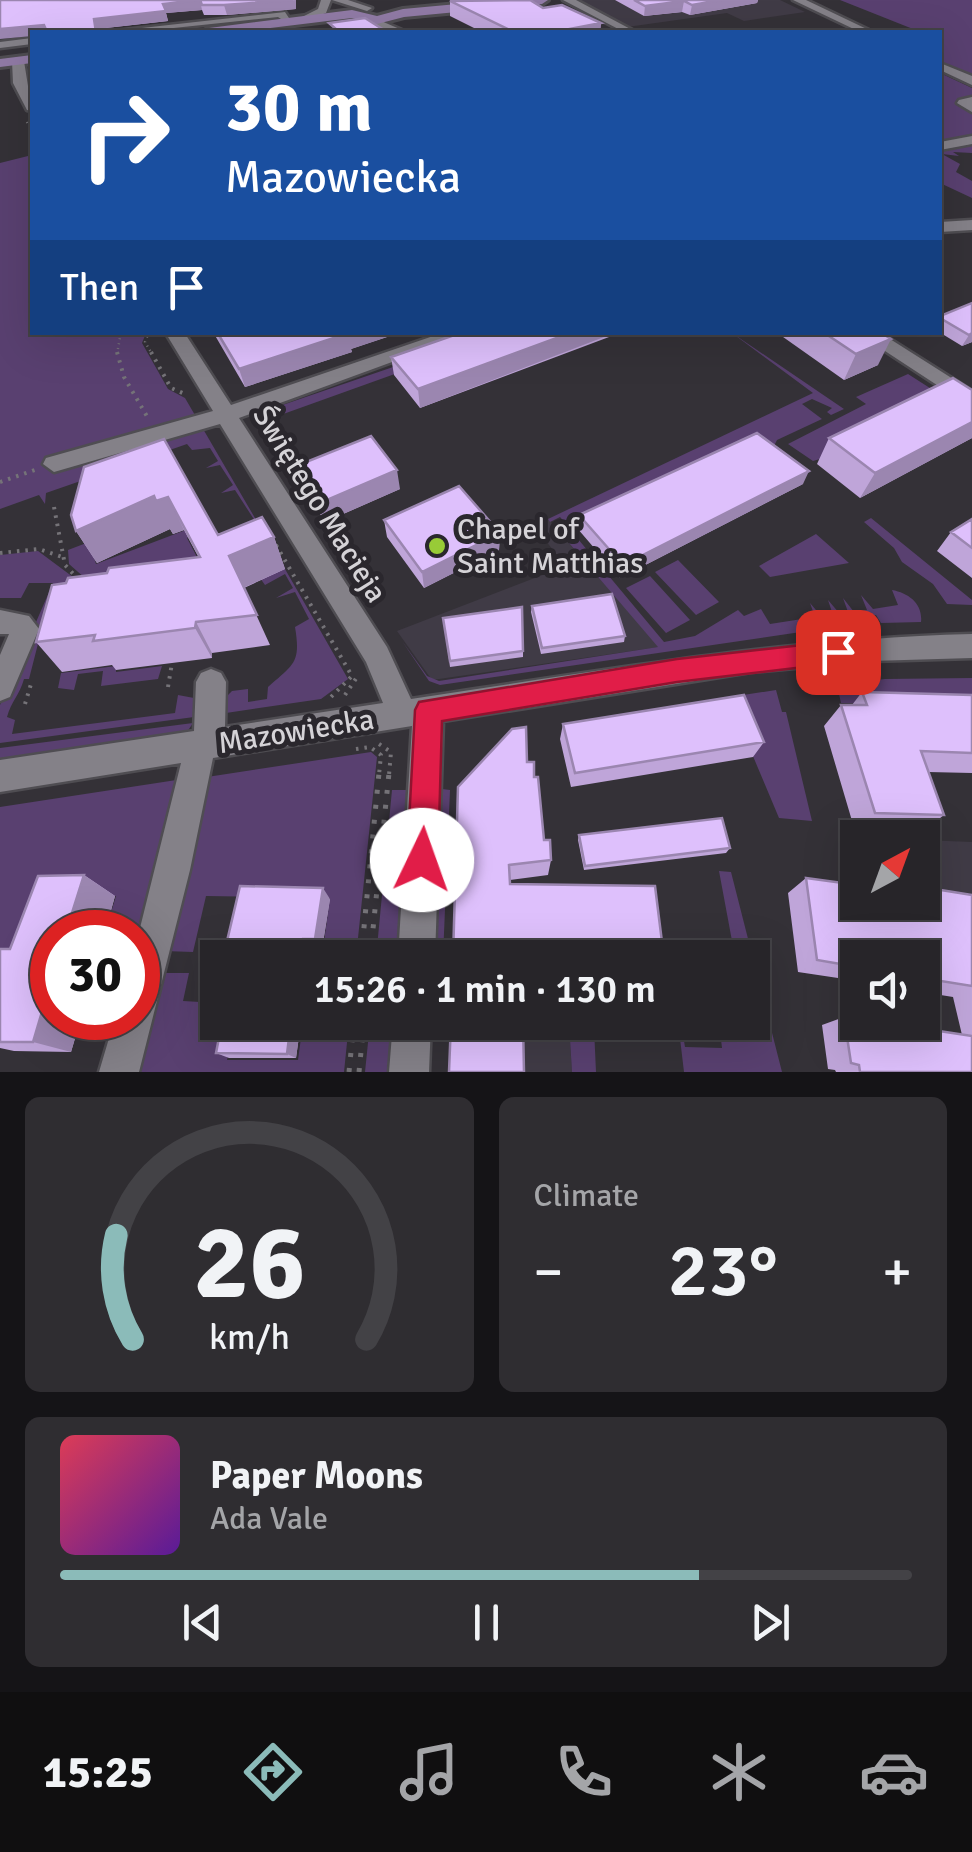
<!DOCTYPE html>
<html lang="en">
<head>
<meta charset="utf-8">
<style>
  body { margin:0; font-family:Signika,sans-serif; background:#2f2d31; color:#f1f3f6; height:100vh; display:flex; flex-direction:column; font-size:38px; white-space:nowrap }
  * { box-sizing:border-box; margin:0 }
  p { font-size:32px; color:#a4a5a8 }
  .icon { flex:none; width:55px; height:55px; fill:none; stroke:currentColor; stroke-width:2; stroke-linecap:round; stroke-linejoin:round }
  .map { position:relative; height:1072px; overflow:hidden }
  .sheet { display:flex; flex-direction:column; gap:25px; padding:25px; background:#151417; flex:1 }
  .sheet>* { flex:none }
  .top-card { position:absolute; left:30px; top:30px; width:912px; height:305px; border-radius:0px; box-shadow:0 10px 40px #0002,0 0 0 2px #434246; background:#1a4fa0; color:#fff; overflow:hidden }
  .needle { width:65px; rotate:41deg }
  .buttons { position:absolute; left:840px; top:820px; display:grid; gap:20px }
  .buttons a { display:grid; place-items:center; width:100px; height:100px; border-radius:0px; background:#272529; box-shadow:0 10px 40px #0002,0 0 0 2px #434246; font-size:50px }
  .speed { position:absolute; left:30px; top:910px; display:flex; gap:20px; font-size:50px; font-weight:700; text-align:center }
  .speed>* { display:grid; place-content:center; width:130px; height:130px; border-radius:50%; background:#272529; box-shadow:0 10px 40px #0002,0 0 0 2px #434246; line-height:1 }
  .speed .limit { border:15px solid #d22; background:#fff; color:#111 }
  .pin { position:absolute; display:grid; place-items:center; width:85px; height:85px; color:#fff; margin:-42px; border-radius:20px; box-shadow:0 5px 15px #0006 }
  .me { position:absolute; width:110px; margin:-55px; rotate:3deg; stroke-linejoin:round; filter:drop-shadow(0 0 8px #0008) }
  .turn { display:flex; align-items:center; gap:35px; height:210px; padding:0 30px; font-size:45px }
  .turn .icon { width:130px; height:130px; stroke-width:2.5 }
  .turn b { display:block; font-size:70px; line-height:85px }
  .then { display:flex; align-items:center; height:95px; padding:0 30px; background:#0003; gap:20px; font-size:38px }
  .big { font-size:75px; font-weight:600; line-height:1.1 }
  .sheet .tile { flex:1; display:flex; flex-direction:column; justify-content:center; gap:15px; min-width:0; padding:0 35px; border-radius:15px; background:#2f2d31 }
  .sheet .dial { align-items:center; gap:0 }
  .dial svg { height:260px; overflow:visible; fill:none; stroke:#434246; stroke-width:7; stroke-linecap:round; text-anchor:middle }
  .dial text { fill:#f1f3f6; stroke:none }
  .song { display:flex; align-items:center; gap:30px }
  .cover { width:120px; height:120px; border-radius:15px; background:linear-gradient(135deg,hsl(350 70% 55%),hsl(270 70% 35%)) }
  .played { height:10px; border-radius:5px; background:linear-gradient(90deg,#8bbbb9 75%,#434246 75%) }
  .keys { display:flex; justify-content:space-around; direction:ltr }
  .heat { display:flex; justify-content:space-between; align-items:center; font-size:55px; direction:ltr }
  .sheet .tiles { flex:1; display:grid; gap:25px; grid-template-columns:1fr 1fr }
  .tile:last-child { grid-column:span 2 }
  .trip { position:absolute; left:200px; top:940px; width:570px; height:100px; border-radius:0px; background:#272529; box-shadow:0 10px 40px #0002,0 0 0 2px #434246; font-weight:600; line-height:100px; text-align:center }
  .dock { display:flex; height:160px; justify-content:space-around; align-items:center; background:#100f10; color:#a4a5a8 }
  .dock .icon { width:70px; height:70px }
  .dock .on { color:#8bbbb9 }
  .dock b { font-size:45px; color:#f1f3f6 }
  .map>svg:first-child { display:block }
  .built { fill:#403b46 }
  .green { fill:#594070 }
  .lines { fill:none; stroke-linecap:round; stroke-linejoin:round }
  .minor-casing { stroke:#4f4d52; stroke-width:5 }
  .major-casing { stroke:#4f4d52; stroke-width:6 }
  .path-far2 { stroke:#757378; stroke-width:2.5; stroke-dasharray:1 4; stroke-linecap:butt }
  .path-far1 { stroke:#757378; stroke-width:4; stroke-dasharray:2.5 6; stroke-linecap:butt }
  .path { stroke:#757378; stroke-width:5; stroke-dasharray:4 11; stroke-linecap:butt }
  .minor { fill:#848188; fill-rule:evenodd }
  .major { fill:#907aa5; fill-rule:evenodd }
  .wall { fill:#bfa5d9 }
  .shaded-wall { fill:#9b86b0 }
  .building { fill:#dec0fc; stroke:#9b86b0; stroke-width:2.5 }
  .route { fill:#e11d48; stroke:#92132f; stroke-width:2.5 }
  .poi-dot { fill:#98cb37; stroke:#2a272d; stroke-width:4 }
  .labels { text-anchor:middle; stroke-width:10; stroke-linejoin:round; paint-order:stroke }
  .street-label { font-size:30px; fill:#d5d3d7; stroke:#2a272d }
  .poi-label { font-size:30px; fill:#d5d3d7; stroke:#2a272d; text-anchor:start }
</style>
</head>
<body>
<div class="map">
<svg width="972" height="1072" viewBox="0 0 972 1072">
  <rect width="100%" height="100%" fill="#343137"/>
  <!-- built -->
  <path class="built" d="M578,0H780L805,12L744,21L727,13L627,27Z
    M548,519L659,647L432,680L397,631L566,566L533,525Z
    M922,840L972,842V912L937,906Z
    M451,1023H569L572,1072H450Z"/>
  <!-- green -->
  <path class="green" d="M840,0H972V76L940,62V32H911L918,31Z
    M940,73L972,88V153L953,152L959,156L942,154L960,164L956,172L972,181V198L940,183Z
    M32,155V332L146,333L142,343L168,389L185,398L273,549L235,490L221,493L233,485L220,465L206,468L218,461L210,448L192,450L187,444L46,493L45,504L39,495L0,509V163Z
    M492,333H509L261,422L291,476L254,418L265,411Z
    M732,333L844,409L831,415L827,412L832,408L812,399L802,404L822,419L777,440L774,446L758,434L580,517L569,527L560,517L550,522L548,519L813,393Z
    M908,374L972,415L813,461L788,444L866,404L856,397Z
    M871,518L972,600V605L947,604L933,584L902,562L894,548L864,522Z
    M191,528L194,534L187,538L208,578L86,579L69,564L68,550L89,542L96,564Z
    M816,534L849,563L770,577L759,566Z
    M578,539L664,642L695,636L738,610L744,616L761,609L770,624L815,617L810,603L821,616L833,615L828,600L840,614L848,612L843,598L854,612L867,610L861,595L873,609L898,605L892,590C909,593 923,604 921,622L881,623L876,615L853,619L855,624L440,685L429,681L402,641L427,676L439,681L658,647L569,543Z
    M38,551L73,577L40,636L29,679H24C20,694 11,702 7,717L15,720L12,734L175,713L178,695L194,698V717L0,743V705L53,583H29L21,598H0V555Z
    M678,560L719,602L696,615L655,572Z
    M285,569L348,679L321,699L226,713L225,698L232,691L248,689V702L267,699L268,687C294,664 301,663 295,627L309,619L295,592L276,598L293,588L285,574L265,585L260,578Z
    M650,576L690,620L666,633L626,588Z
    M116,666V672L162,666L158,679L101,686L103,671L78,674L74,690L58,688L61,673Z
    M972,678V706L841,703L837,685L885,679Z
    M776,690L782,712H786L812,821L779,818L734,711L709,714L704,701Z
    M193,723L185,735L0,763V748Z
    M371,752L377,757L356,957H311L312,950L323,949L330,898L206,896L193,952L164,951L207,777Z
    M183,779L163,870L153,871L137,932H105L116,896L71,895L52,932L0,963V807Z
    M442,789L450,790L443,957L434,958Z
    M392,790H411L399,957L376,958Z
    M719,871L731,872L782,1072H684L679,1030L682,1029L685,1047L722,1048L720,1031L725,1023L752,1022V958L735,957Z
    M159,973H189L183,1001L217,1003L218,1022L235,1023L227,1060H298L303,1023H349L344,1072H135Z
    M370,1023H394L390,1072H365Z
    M569,1023H621L616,1028H594L596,1072H572Z"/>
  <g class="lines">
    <defs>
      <path id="minor" d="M321,0H331L326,13L296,24V20L318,9Z
        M332,0H348L372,8L367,11Z
        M563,0H576L636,32H624Z
        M793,0H806L873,32H860Z
        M285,12L289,18L284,21L278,17L136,32H106Z
        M372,17L402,30L403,32H390L368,22Z
        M32,38V44L0,48V42Z
        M18,58L24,61L32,111L27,110L13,83L12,61Z
        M940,63L972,76V85L940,70Z
        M972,97V112L957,103L959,100Z
        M972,136V144L940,150V142Z
        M972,220V230L940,232V222Z
        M165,332H184L231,405L445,332H474L239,418L387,647L411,699C598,671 783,639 972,634V658L871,661L751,672L443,721L435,958H398L412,726L213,758L190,870L139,1072H99L115,1018H138V936L181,763L0,792V760L194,731L196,682L201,673L211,669L221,673L226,682L225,727L383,703L366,662L220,424L54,472L43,464L46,458L213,411Z
        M856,332H879L972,391V408Z
        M0,610L29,616L39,629L10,697L0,701V655L9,634H0Z
        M393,1022H431L429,1072H389Z"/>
      <path id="major" d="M501,0H548L542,4L404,17L377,24L352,18L238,32H202L209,28L352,10L377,16L403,9Z
        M32,55V63L0,67V59Z"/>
    </defs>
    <!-- minor casing -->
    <use href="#minor" class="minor-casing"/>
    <!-- major casing -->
    <use href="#major" class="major-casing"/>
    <!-- path-far2 -->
    <path class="path-far2" d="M27,122L32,133
      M149,332L145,342L152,354
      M117,354L121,332"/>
    <!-- path-far1 -->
    <path class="path-far1" d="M117,352L124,377L148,418
      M151,352L171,388L187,395
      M0,482L35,470
      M54,507L65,565L77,578
      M276,545L352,676L329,699
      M0,553L39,549L65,558
      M168,687L172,663
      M345,695L359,674
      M25,704L31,684
      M379,744L391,752L389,775
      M356,749L370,747L381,755L379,775"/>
    <!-- path -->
    <path class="path" d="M361,958L379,773
      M370,958L389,773
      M349,1072L354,1022
      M359,1072L364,1022"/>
    <!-- minor -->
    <use href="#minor" class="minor"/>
    <!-- major -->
    <use href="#major" class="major"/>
  </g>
  <!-- wall -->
  <path class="wall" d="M0,0H296V9L227,15H204L202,10L166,13L168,21L97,29Z
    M615,0H758L757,3L690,15L682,12L644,16Z
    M450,1L543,8L601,23L600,32H482L450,16Z
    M972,303V342L962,346L939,332H940V316Z
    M213,332H402L351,349L352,352L245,387Z
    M776,332H880L878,365L844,380Z
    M617,334L420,408L394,375L391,357Z
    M972,390V438L860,498L817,464L829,438Z
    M296,466L400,489L325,522L301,486Z
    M84,467L218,535L274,537L285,569L244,588L270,645L212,653V658L116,670L112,665L62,672L36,642L66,583L107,573L199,558L184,530L173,534L170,529L97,563L76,531Z
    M803,484L620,578L577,528L579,515Z
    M972,519V578L937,551L951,532Z
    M384,520L500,533L499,550L424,588L387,537Z
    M532,606L625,636L624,642L541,654L531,612Z
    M443,618L523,651V657L450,667Z
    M862,692L972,695V773L928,772L944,815L921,833L855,831L824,726L841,705H852Z
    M563,724L764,742L753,757L571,787L560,739Z
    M534,777L544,840L551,860L548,875L510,880L453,958Z
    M579,835L730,848L726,853L584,870L578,840Z
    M84,875L115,896L105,932H52V1018H81L71,1052L14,1051L0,1048V949H10Z
    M806,878L858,902L972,895V1072H836L835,1070L828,1069L822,1025L844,1017L962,1035L953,997L922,992V958H858V981L798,972L788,893Z
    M330,899L322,949L311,948L310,958H223Z
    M222,1022H301L296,1058H229L216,1053Z"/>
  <!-- shaded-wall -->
  <path class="shaded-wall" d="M200,0L202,10L166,13L168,21L97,29L98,32H96L94,19L163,4Z
    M296,0V9L227,15L224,5Z
    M721,0H758L757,3L690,15L692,5Z
    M684,1L682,12L644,16L645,6Z
    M601,23L600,32H554Z
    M44,25L48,32H32V36L0,39V29Z
    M347,332H402L351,349L352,352L245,387L239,369Z
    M573,332H617L420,408L418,389Z
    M972,333V342L962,346L969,335Z
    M891,339L878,365L844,380L856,354Z
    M972,422V438L860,498L875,473Z
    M397,470L400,489L325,522L320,503Z
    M809,471L803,484L620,578L623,565Z
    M154,496L168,497L184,530L173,534L170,529L97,563L76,531Z
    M500,533L499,550L424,588L422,572Z
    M274,537L285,569L243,588L229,556Z
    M196,622L212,653V658L195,628Z
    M84,875L115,896L105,932H66Z
    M323,888L330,899L322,949L315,939Z
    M303,939L311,948L310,958H301Z
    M52,978V1018H81L71,1052L33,1042Z
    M291,1022H301L296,1058L287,1054Z"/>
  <!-- building -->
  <path class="building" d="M0,0H293L224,5H202L200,0L163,4L166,11L94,19L96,32H47L44,25L0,29Z
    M530,0L543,8L562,5L601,23L554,32H514L450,1Z
    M634,0H721L692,5L684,1L645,6Z
    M365,18L387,32L328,31L337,30L329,23Z
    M972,303V333L969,335L940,318V316Z
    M217,332H348L349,333L239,369Z
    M463,332H573L418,389L391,357Z
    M823,332H880L891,339L856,354Z
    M953,378L972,390V422L875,473L829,438Z
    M757,433L809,471L623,565L579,515Z
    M371,436L397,470L320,503L296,466Z
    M164,439L218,535L262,517L274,537L229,556L257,615L196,622L195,628L93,641L95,635L36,642L52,585L66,583L68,578L107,573L109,568L200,557L168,497L156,501L154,496L76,531L71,515L84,467Z
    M459,486L500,533L422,572L384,520Z
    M972,519V548L951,532Z
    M612,594L625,636L542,648L532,606Z
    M522,607L523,651L450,661L443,618Z
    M862,692L972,695V753L921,751L944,815L875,813L841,705H867Z
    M744,695L764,742L575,773L563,724Z
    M526,727L527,762H534V777H538L544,840H550L551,860L509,865L510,884L655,886L664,958H453L458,787L512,729Z
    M722,818L730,848L585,866L579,835Z
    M84,875L66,932H52V978L33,1042H0V949H10L38,876Z
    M806,878L858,885V902H922V887L972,895V986L922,978V958H858V967L817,960Z
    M240,886L323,888L315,939H303L301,958H223Z
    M844,1017L858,1019V1022H880L972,1036V1072H860L859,1065L851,1063Z
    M222,1022H291L287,1054L216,1053Z
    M451,1022H523L524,1072H449Z"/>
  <!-- route -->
  <path class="route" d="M838,641L847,644L850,652L847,660L838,663L677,682L442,721L438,860L434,871L422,876L411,871L407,860L415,710L419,702L677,659Z"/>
  <!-- markers -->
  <circle class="poi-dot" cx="437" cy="546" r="10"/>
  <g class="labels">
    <!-- street labels -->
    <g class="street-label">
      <text transform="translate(320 504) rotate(58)" y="10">Świętego Macieja</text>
      <text transform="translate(296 731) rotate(-9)" y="10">Mazowiecka</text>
    </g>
    <!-- poi labels -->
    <g class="poi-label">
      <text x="457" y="539">Chapel of<tspan x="457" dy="34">Saint Matthias</tspan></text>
    </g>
  </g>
</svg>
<div class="buttons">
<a><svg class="needle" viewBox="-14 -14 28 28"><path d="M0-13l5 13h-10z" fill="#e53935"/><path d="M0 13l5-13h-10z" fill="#a4a5a8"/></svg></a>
<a><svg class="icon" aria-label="sound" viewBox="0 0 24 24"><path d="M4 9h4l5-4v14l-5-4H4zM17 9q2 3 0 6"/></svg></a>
</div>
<div class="speed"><div class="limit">30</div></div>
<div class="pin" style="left:838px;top:652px;background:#d93025"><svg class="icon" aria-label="arrive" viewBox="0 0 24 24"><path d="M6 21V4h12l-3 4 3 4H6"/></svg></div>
<svg class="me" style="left:422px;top:860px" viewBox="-20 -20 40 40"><circle r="19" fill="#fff"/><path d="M0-13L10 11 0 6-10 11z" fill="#e11d48"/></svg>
<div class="trip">15:26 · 1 min · 130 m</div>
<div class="top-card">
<div class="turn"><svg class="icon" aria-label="right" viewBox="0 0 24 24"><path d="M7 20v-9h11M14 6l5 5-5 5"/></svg><div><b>30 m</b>Mazowiecka</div></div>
<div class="then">Then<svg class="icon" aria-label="arrive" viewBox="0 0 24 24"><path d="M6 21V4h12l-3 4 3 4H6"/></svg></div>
</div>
</div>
<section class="sheet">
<div class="tiles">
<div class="tile dial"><svg viewBox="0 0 100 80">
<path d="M14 69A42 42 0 1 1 86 69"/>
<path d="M14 69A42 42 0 0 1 9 37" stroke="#8bbbb9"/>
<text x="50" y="56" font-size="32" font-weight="700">26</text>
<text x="50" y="72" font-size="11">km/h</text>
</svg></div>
<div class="tile"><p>Climate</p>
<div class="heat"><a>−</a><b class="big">23°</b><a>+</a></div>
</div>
<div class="tile">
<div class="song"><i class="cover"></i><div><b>Paper Moons</b><p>Ada Vale</p></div></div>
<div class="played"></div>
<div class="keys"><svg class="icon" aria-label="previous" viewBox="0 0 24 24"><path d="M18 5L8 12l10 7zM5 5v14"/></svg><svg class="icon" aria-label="pause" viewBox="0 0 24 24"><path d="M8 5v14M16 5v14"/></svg><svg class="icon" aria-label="next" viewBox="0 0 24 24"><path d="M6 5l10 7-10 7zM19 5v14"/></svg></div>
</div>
</div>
</section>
<nav class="dock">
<b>15:25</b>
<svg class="icon on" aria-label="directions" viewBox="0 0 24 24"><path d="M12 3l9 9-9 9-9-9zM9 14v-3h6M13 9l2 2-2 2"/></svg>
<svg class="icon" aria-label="music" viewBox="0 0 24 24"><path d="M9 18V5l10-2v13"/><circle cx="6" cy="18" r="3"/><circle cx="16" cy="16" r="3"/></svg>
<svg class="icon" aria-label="phone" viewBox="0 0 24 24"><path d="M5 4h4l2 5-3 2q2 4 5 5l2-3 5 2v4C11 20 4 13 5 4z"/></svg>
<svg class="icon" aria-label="climate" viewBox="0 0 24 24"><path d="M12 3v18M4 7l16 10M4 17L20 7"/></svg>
<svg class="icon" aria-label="car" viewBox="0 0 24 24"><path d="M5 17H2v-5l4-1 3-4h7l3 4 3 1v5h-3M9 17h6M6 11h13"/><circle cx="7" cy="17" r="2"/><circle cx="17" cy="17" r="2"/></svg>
</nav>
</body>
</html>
